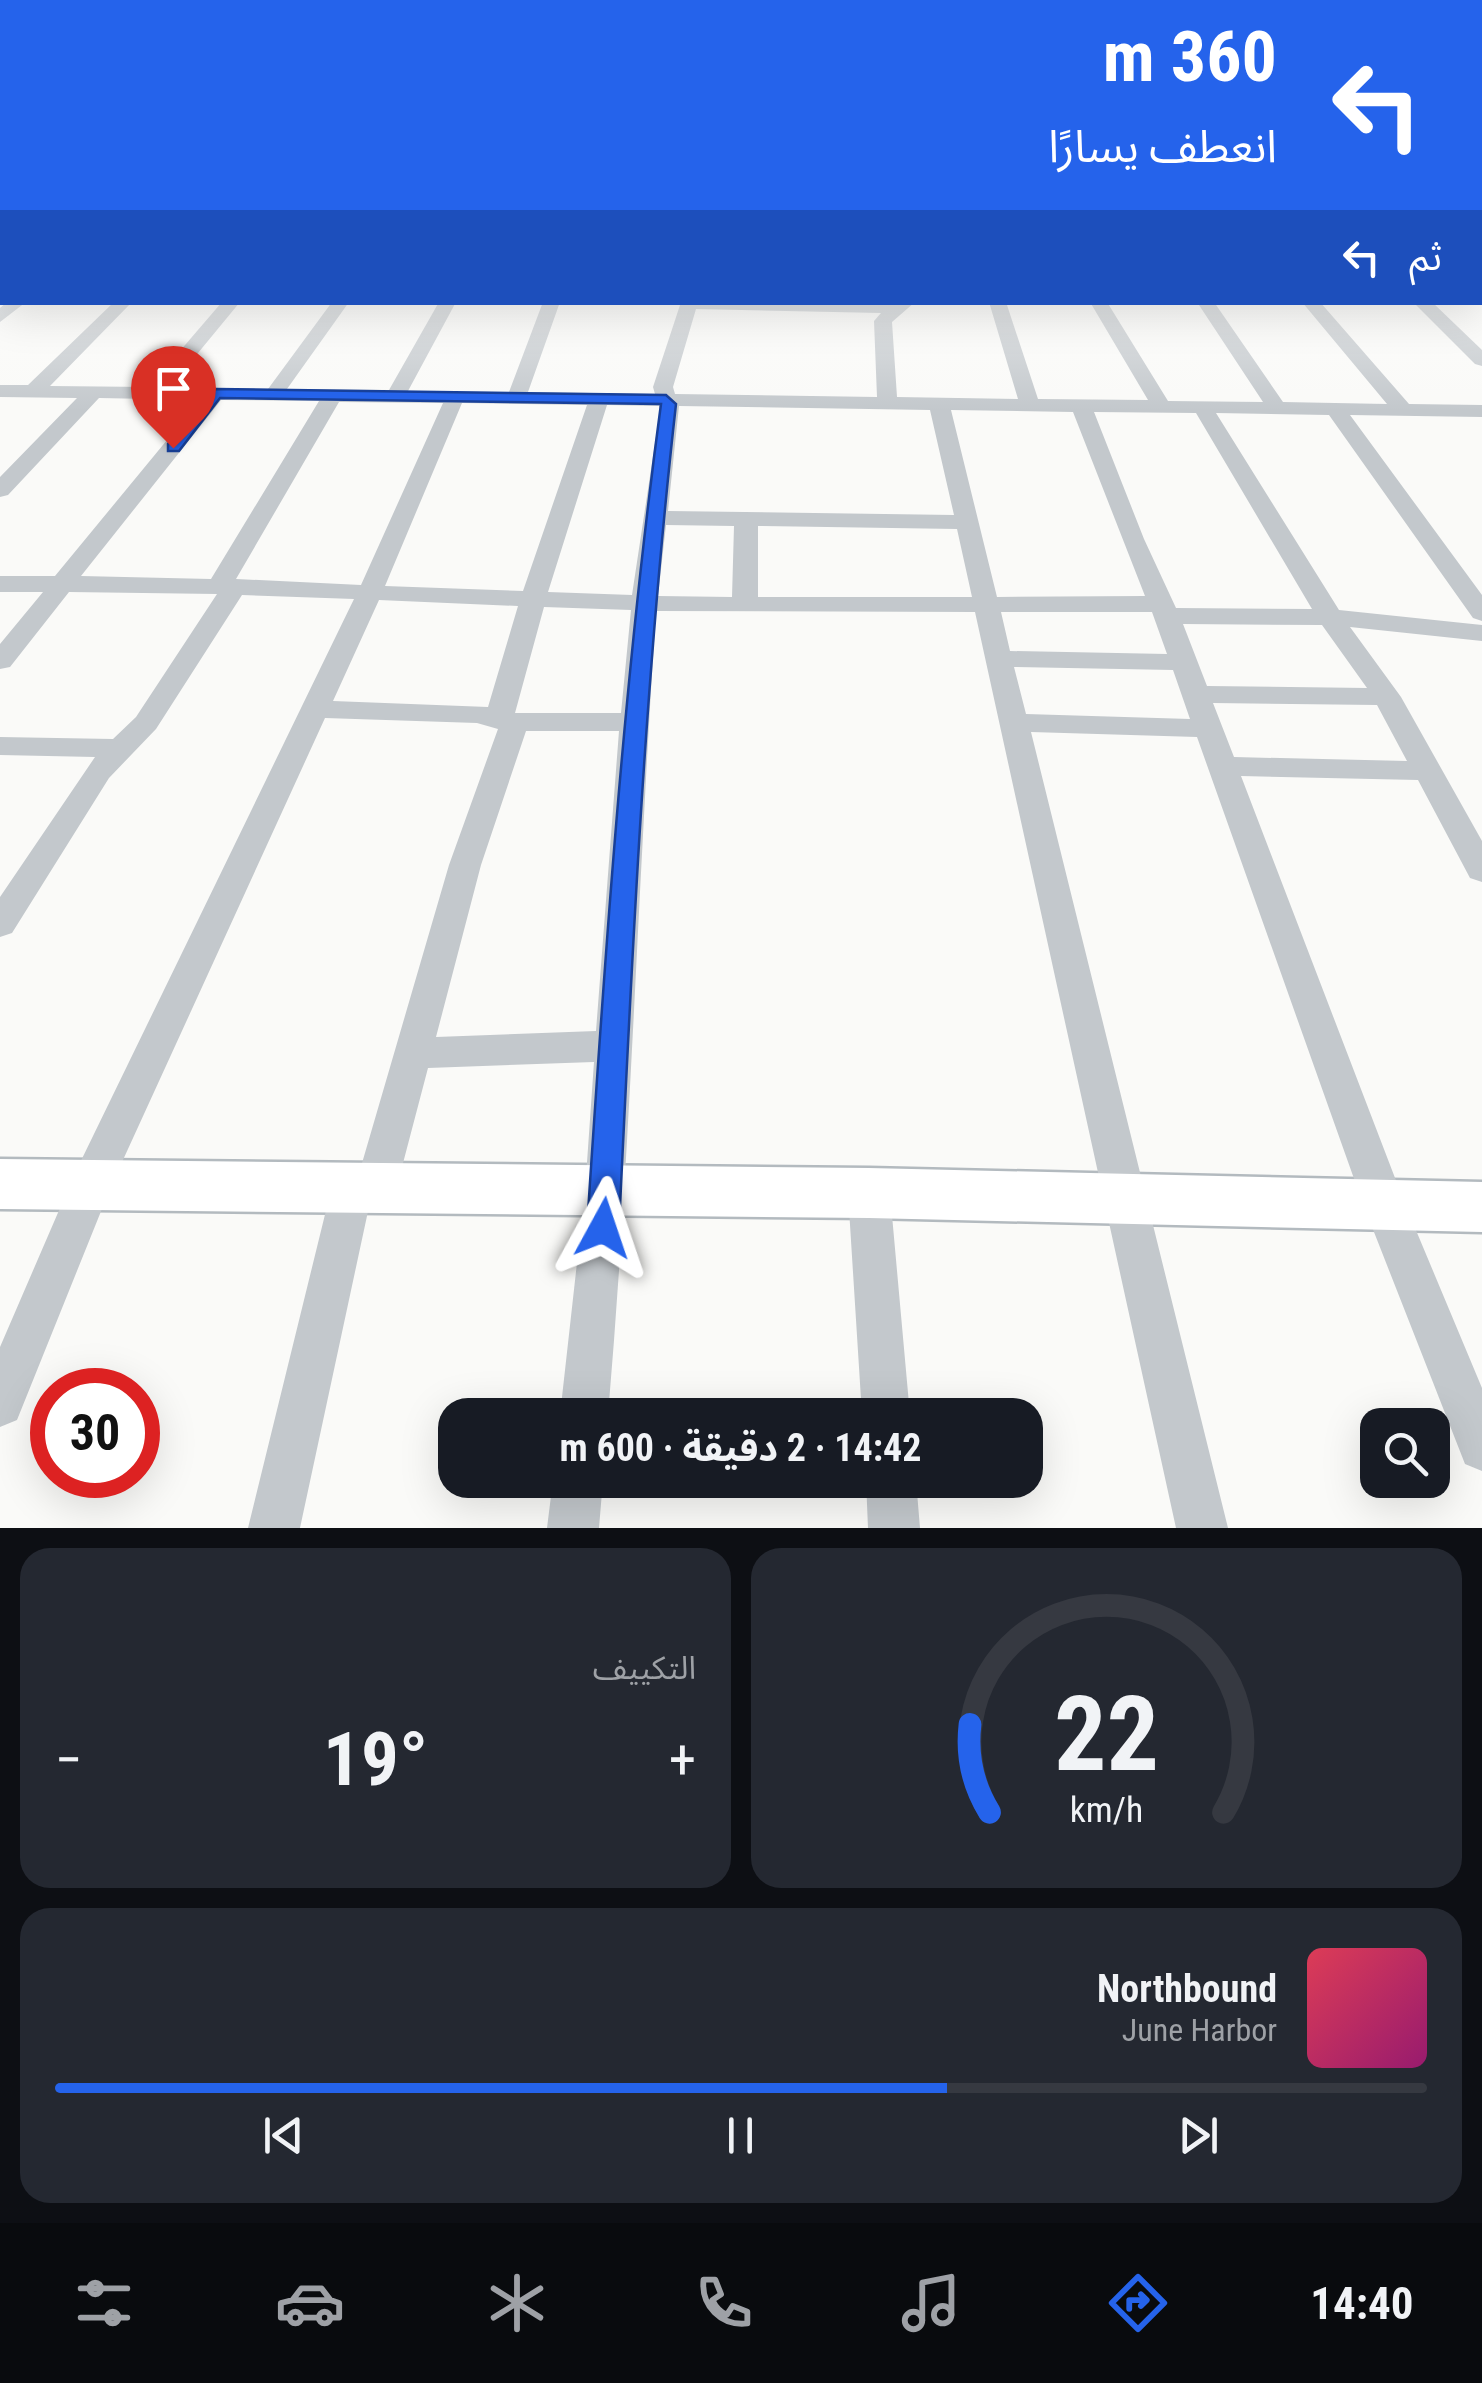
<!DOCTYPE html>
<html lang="ar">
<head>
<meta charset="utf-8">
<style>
  body { margin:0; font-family:"Roboto Condensed","Noto Sans Arabic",sans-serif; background:#242831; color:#f1f3f6; direction:rtl; height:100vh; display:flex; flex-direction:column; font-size:38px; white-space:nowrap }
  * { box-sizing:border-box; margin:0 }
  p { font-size:32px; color:#9ea1a6 }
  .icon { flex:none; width:55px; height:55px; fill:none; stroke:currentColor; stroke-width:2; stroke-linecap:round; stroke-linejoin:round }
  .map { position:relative; height:1528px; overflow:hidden; direction:ltr }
  .drawer { display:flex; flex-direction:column; gap:20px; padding:20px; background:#0d0f14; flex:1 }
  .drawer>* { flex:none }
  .guide { position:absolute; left:0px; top:0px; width:1482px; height:305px; box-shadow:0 10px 40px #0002; direction:rtl; background:#2563eb; color:#fff; overflow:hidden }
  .buttons { position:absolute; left:1360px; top:1408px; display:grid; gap:20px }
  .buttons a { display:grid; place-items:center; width:90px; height:90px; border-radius:20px; background:#171b24; box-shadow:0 10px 40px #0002; font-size:50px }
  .speed { position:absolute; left:30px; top:1368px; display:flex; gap:20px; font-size:50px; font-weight:700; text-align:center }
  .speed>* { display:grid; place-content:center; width:130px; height:130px; border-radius:50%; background:#171b24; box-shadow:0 10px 40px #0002; line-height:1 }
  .speed .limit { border:15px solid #d22; background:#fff; color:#111 }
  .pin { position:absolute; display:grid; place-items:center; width:85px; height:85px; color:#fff; margin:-102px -42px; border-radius:50% 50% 50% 0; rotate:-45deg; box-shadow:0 0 10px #0007 }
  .pin .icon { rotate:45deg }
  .me { position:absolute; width:110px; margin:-55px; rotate:5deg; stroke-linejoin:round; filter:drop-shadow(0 0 8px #0008) }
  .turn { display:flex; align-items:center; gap:35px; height:210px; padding:0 40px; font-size:45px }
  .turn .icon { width:130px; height:130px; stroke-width:2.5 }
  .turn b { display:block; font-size:70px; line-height:85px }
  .then { display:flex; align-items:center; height:95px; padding:0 40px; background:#0003; gap:20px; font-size:38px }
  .big { font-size:75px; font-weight:700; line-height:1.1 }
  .drawer .widget { flex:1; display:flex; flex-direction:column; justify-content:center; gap:15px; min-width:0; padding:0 35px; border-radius:30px; background:#242831 }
  .drawer .dial { align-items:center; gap:0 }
  .dial svg { height:260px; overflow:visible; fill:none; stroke:#363941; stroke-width:7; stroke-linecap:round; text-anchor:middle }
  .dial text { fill:#f1f3f6; stroke:none }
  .song { display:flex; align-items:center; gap:30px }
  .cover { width:120px; height:120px; border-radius:15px; background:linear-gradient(135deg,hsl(350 70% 55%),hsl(320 70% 35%)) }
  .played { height:10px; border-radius:5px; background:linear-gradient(90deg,#2563eb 65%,#363941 65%) }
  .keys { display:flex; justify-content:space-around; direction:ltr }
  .heat { display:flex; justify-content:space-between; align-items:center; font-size:55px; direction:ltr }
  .drawer .tiles { flex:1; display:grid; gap:20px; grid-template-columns:1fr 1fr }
  .widget:last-child { grid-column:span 2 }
  .trip { position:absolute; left:438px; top:1398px; width:605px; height:100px; border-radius:30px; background:#171b24; box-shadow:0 10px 40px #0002; font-weight:700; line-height:100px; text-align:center; direction:rtl }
  .dock { display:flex; height:160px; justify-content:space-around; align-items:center; background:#090b0e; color:#9ea1a6 }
  .dock .icon { width:70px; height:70px }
  .dock .active { color:#2563eb }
  .dock b { font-size:45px; color:#f1f3f6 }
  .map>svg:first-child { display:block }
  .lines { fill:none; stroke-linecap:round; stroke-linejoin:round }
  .secondary-casing { stroke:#b3babf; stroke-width:5 }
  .street { fill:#c3c8cc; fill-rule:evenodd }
  .secondary { fill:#fff; fill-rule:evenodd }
  .route { fill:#2563eb; stroke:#184099; stroke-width:2.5 }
</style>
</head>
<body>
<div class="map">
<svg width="1482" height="1528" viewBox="0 0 1482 1528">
  <rect width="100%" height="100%" fill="#fafaf8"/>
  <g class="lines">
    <defs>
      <path id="secondary" d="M0,1159L869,1168L1482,1182V1232L869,1218L0,1209Z"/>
    </defs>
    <!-- secondary casing -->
    <use href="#secondary" class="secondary-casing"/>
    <!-- street -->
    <path class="street" d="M2,218V229L0,230V219Z
      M1480,231H1482V241H1480Z
      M1480,256L1482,257V267L1480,266Z
      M7,302H26L0,322V308Z
      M114,302H132L50,386L149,387L222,302H240L170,387L268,389L332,302H349L287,389L389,390L439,302H456L408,391L509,392L543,302H560L528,392L655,394L653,387L681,302H915L892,322L897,397L1018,399L989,302H1006L1038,399L1148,400L1090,302H1107L1168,401L1263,402L1197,302H1214L1283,402L1387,404L1302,302H1320L1409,404L1482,405V417L1350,415L1482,595V621L1473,618L1329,415L1216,413L1339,610L1482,625V641L1350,627L1401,697L1482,841V882L1470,878L1418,780L1241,776L1405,1204L1482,1388V1471L1465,1464L1363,1204L1197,737L1031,732L1228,1528H1176L975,612L656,611C638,879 631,1147 608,1415H560L585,1191L594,1062L428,1068L397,1186L391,1199L376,1205L370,1202L300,1528H248L332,1186L338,1173L353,1167L360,1170L449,865L498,729L477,723L325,718L112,1184L17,1420L0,1427V1347L76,1171L354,599L242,595L156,729L109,778L12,933L0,937V897L95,757L0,755V737L113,739L136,717L217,594L69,592L10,667L0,669V644L43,592H0V576H55L200,400L99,398L8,495L0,497V477L77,398L0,397V385H28ZM696,309L881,313L874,321L877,397L675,394L673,387ZM221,400L319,401L211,579L81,576ZM339,402L443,403L361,585L236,579ZM462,403L587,405L523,591L385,586ZM607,405L659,406L660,410L632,595L548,592ZM679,406L930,410L954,515L668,511ZM951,410L1073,412L1145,596L997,597ZM1094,412L1196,413L1312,609L1176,608L1144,539ZM666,525L734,526L732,597L658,596ZM758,526L957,529L972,597H758ZM379,600L518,606L488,707L333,701ZM544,607L631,610L621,713H515ZM1001,612H1152L1167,654L1010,651ZM1183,624L1322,625L1367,688L1207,686ZM1014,667L1173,670L1190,719L1026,714ZM1213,703L1377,705L1407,761L1234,757ZM526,731H619L596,1031L436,1037L481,865Z
      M1413,302H1432L1482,350V366L1475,364Z
      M869,1174L884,1180L890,1193L910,1415H862L848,1193L854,1180Z
      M553,1480H603L599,1528H547Z
      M866,1480H916L920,1528H868Z"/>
    <!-- secondary -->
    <use href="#secondary" class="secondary"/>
  </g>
  <!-- sky -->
  <linearGradient id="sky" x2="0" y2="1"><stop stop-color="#96bcdc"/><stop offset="0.48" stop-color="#fdfdfc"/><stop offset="1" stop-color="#fdfdfc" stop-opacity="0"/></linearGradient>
  <rect width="1482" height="411" fill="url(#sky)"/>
  <!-- route -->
  <path class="route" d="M216,389L666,395L676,404C645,678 632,953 619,1228L614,1239L603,1243L591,1239L587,1228C605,953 624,678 661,404L220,398L179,451H168V444L211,390Z"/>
</svg>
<div class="buttons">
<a><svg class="icon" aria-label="search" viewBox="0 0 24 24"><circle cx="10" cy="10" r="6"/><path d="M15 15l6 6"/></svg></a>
</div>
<div class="speed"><div class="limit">30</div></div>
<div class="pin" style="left:173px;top:448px;background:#d93025"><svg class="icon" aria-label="arrive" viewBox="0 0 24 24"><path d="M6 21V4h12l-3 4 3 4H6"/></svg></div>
<svg class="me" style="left:603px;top:1228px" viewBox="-20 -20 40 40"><path d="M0-17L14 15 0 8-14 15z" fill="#2563eb" stroke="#fff" stroke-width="4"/></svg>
<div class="trip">14:42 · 2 دقيقة · 600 m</div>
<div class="guide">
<div class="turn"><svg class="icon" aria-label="left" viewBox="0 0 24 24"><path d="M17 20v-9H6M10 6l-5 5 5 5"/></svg><div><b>360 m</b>انعطف يسارًا</div></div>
<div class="then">ثم<svg class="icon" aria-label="left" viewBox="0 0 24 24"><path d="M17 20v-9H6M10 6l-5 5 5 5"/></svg></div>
</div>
</div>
<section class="drawer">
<div class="tiles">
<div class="widget dial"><svg viewBox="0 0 100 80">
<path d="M14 69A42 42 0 1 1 86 69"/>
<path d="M14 69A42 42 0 0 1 8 42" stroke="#2563eb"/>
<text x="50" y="56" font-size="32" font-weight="700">22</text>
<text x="50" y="72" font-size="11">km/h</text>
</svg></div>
<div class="widget"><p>التكييف</p>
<div class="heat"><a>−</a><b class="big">19°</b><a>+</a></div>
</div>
<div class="widget">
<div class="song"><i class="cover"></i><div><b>Northbound</b><p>June Harbor</p></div></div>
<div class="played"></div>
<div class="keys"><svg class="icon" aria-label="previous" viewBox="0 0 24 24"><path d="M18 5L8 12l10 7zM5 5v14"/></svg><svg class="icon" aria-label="pause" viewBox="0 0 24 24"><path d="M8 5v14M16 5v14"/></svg><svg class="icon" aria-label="next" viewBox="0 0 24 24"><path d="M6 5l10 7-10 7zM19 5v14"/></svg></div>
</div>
</div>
</section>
<nav class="dock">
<b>14:40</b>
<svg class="icon active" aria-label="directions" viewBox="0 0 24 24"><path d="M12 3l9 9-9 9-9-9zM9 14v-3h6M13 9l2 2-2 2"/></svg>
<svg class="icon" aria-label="music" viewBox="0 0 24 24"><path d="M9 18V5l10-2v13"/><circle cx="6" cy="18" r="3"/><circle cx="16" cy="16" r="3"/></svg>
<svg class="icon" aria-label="phone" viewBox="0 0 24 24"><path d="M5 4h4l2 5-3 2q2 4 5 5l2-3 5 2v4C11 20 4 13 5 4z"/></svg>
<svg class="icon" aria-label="climate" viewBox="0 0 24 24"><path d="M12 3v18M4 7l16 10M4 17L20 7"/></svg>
<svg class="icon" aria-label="car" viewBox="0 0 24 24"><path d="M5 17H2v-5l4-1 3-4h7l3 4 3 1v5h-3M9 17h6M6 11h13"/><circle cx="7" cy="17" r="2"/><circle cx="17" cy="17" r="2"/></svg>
<svg class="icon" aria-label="filters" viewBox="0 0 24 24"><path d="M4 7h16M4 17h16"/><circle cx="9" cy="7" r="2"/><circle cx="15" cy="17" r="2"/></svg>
</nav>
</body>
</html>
